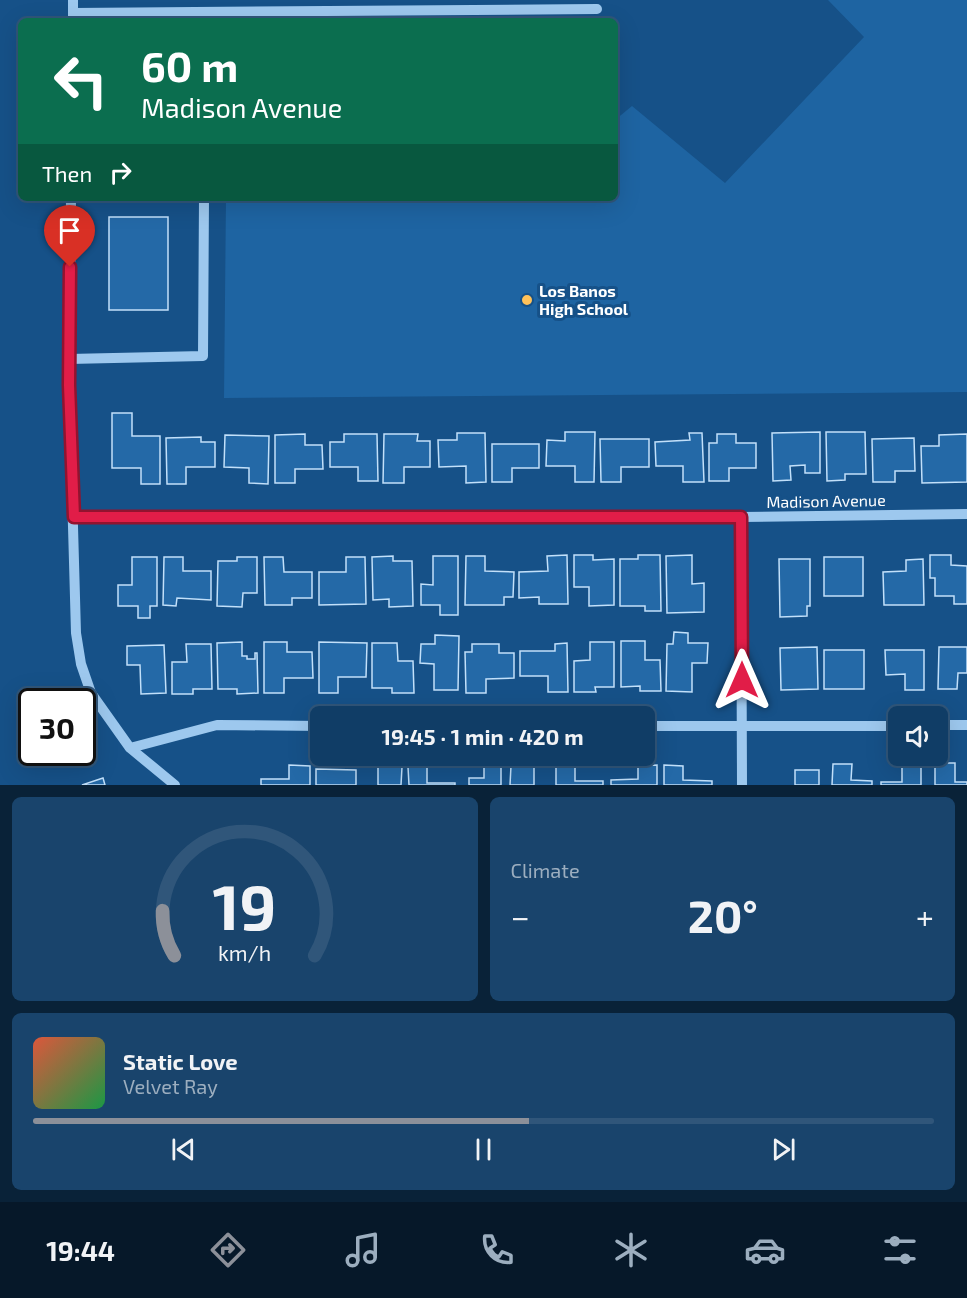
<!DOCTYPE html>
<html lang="en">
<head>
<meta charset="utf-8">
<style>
  body { margin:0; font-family:"Exo 2",sans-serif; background:#19446c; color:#f1f3f6; height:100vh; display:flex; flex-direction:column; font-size:22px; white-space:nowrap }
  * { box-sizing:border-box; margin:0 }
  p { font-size:20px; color:#9caebf }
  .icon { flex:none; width:33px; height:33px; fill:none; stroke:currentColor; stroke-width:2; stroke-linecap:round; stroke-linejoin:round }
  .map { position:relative; height:785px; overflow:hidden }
  .sheet { display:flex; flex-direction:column; gap:12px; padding:12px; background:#092238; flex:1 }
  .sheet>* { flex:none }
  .hud { position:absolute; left:18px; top:18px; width:600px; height:183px; border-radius:9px; box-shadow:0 6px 24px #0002,0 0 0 2px #30567a; background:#0b6e4f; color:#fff; overflow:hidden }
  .controls { position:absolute; left:888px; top:706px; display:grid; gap:12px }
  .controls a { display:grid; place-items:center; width:60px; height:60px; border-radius:9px; background:#103d66; box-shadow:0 6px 24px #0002,0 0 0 2px #30567a; font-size:30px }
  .speed { position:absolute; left:18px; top:688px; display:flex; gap:12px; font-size:30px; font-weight:700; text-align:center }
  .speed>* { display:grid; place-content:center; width:78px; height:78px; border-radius:50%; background:#103d66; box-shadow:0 6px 24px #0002,0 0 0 2px #30567a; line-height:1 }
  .speed .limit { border:3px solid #111; border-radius:9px; background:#fff; color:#111 }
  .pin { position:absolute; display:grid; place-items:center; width:51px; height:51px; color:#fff; margin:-62px -26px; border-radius:50% 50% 50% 0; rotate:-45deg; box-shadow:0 0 6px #0007 }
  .pin .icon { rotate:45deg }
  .me { position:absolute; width:66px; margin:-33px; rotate:0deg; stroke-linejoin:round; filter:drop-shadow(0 0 4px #0008) }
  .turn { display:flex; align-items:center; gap:21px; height:126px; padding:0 24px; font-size:27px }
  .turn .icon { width:78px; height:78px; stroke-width:2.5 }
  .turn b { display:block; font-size:42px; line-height:51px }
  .then { display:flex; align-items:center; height:57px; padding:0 24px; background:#0003; gap:12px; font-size:22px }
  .big { font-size:45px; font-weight:700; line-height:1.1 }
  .sheet .card { flex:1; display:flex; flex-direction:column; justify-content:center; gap:9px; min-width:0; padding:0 21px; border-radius:9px; background:#19446c }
  .sheet .dial { align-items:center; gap:0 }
  .dial svg { height:156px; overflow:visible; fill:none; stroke:#30567a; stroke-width:7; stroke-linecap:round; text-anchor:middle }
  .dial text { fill:#f1f3f6; stroke:none }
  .song { display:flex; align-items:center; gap:18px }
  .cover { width:72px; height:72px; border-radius:9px; background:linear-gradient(135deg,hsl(10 70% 55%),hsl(140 70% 35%)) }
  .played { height:6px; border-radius:3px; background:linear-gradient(90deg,#8c9099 55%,#30567a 55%) }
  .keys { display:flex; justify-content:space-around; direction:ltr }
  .heat { display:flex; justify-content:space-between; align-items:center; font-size:33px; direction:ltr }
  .sheet .tiles { flex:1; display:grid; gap:12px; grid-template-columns:1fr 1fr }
  .card:last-child { grid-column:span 2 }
  .trip { position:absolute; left:310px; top:706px; width:345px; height:60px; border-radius:9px; background:#103d66; box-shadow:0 6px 24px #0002,0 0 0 2px #30567a; font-weight:700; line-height:60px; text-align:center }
  .dock { display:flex; height:96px; justify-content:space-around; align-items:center; background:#061829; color:#9caebf }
  .dock .icon { width:42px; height:42px }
  .dock .on { color:#8c9099 }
  .dock b { font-size:27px; color:#f1f3f6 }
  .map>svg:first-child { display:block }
  .green { fill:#1e64a2 }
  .building { fill:#2469a7; stroke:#c2e0fa; stroke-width:1.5 }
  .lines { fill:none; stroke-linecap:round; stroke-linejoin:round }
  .minor { stroke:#9dc8ee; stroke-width:10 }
  .route-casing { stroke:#92132f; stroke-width:15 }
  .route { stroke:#e11d48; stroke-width:10 }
  .poi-dot { fill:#ffc25a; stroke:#165188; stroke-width:2 }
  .labels { text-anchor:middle; stroke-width:6; stroke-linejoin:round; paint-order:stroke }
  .poi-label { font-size:16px; font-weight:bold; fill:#fff; stroke:#165188; text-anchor:start }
  .street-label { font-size:16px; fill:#fff; stroke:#165188 }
</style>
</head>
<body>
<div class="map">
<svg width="967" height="785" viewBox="0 0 967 785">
  <rect width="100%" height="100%" fill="#165188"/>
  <!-- green -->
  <path class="green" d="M828,0H967V392L224,398L226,198H615V120L632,106L725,183L864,37Z"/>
  <!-- building -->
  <path class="building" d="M385,20V21H231Z
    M109,217H168V310H109Z
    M112,413H132V436H160V484H141V468H112Z
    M565,432H595L594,482H575V466H546L547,440L565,441Z
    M820,432V473H805V465L790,466L791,480L773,481L772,433Z
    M826,432H865L866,474H845V480L827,481Z
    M457,433H485L486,482L466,483V466L439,467L438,440H457Z
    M689,433H702L704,482H683V466H656L655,442L690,440Z
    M305,434V445H322L323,469H295V483H275V435Z
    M344,434H377L378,481H358V467H330V442H344Z
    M384,434H418L417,441H430V467H404V483H383Z
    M717,434H736V443H756V468H729V481H709V443H717Z
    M967,434V482L922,483L921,446H939V435Z
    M225,435L269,436L268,484L249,483V468L224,467Z
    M201,437V442H215V467H186V484H167L166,438Z
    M914,438L915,471H895V482H873L872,439Z
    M600,439H649V467H621V482H601Z
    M492,444H539V468H512V482H492Z
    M567,555L568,604H539V597L519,598V572L548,571L547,556Z
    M574,555H593V560L614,559V605L589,606V587H574Z
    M638,555H660L661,611H645V606H620V559H638Z
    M692,555V584L704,583V612L667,613L666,556Z
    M930,555H951V565L967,566V604H954V596H935V578H930Z
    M393,556V561H412L413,606L389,607V599L373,600L372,557Z
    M433,556H458V615H440V605H421V584L433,585Z
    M466,556H485V571L514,572L513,597H504V605H465Z
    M132,557H157V606H150V618H138V606H118V585H132Z
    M164,557H183V571H211V600L177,598L176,606L163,605Z
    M237,557H257V593H243L242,607L217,606L218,561H237Z
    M264,557H283L284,572H312V598H292V605H265Z
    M346,557H365L366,604L319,605V572H346Z
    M824,557H863V596H824Z
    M779,559H810V606H807V616L780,617Z
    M923,559L924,605H884L883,572L906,571V560Z
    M674,632L688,633V643H708L707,663H692V692L666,691L667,644H673Z
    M435,635L459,636L458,690H434V664L420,663L421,644H435Z
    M621,641H645V660H660L661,691H640V686L621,687Z
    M242,642V656H247V659H255V653H257L258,693L237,694V689H218L217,643Z
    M264,642H287V652H312L313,678H284V693H264Z
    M319,642L367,643L366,677H338V693H319Z
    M590,642H614V687H595L596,692H574V661L590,660Z
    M372,643H397L398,661H413L414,693H392V688H372Z
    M567,643L568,692H548V676H520V651H555V644Z
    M186,644H211L212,689H193V694H172V662H187Z
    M472,644H499V653H514V678L486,679V693H466L465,652H472Z
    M164,645L166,693L141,694L140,665H127V646Z
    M817,647L818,689L781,690L780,648Z
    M939,647H967V673H958L957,689H938Z
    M824,650H864V689H824Z
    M885,650H924V690H905V674L886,675Z
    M935,763H955V782H967V785H935Z
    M833,764H852L851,780L872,781V785H832Z
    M289,765L310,766V785H261V779H289Z
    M657,765V785H611V780L638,779V766Z
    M664,765L683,766V780L712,781V785H664Z
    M902,765H921V785H881V782H902Z
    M378,766L402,767L401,785H378Z
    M427,766V783H455V785H409L408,767Z
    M484,766H501V785H469V778H484Z
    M511,766H534V785H510Z
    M556,766H575V781H603V785H556Z
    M316,769L356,770V785H316Z
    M795,770H819V785H795Z
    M103,778L105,785H82Z"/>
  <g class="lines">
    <!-- minor -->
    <path class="minor" d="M73,13L597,9
      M73,21V0
      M71,198L69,385L76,633L81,664L91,693L130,748L175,785
      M69,359L203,356L204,198
      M74,517H741L967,514
      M741,517L742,785
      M938,725H967
      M645,726H898
      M130,748L217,725L321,726"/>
  </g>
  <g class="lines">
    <defs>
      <path id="route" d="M70,267L69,385L74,517H741L742,680"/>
    </defs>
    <!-- route casing -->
    <use href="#route" class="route-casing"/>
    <!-- route -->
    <use href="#route" class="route"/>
  </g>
  <!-- markers -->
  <circle class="poi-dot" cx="527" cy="300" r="6"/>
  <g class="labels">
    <!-- poi labels -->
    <g class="poi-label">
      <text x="539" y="297">Los Banos<tspan x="539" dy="18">High School</tspan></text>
    </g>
    <!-- street labels -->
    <g class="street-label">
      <text transform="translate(826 501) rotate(-1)" y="6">Madison Avenue</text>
    </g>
  </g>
</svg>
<div class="controls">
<a><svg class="icon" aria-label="sound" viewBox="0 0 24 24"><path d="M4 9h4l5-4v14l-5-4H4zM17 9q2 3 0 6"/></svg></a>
</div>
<div class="speed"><div class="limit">30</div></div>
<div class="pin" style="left:70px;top:267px;background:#d93025"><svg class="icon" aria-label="arrive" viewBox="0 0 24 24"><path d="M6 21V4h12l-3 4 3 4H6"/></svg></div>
<svg class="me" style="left:742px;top:680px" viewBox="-20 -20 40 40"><path d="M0-17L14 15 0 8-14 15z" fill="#e11d48" stroke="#fff" stroke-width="4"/></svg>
<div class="trip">19:45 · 1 min · 420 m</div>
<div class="hud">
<div class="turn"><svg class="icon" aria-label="left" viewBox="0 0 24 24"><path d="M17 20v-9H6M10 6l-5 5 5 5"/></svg><div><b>60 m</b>Madison Avenue</div></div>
<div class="then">Then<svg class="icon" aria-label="right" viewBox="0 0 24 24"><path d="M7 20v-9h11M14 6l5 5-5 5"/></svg></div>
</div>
</div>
<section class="sheet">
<div class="tiles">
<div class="card dial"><svg viewBox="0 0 100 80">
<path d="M14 69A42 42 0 1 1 86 69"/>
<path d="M14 69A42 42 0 0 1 8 46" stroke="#8c9099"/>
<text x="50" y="56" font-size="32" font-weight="700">19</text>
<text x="50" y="72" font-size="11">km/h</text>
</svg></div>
<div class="card"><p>Climate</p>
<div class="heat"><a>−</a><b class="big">20°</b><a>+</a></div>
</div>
<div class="card">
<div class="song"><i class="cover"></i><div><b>Static Love</b><p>Velvet Ray</p></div></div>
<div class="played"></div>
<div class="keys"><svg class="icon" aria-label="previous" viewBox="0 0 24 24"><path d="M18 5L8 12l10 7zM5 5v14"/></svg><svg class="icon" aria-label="pause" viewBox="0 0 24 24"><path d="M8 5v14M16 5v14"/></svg><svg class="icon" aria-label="next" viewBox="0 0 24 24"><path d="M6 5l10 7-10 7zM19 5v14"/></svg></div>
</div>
</div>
</section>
<nav class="dock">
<b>19:44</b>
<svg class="icon on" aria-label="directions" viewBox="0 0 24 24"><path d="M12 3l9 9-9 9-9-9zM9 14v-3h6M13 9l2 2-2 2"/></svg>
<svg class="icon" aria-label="music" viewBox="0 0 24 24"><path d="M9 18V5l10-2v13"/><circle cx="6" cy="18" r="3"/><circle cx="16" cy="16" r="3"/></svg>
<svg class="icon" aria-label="phone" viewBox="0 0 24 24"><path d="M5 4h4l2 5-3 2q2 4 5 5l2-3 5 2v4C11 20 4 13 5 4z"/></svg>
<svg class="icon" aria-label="climate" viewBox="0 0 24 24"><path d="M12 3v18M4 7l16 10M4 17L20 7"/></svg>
<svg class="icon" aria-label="car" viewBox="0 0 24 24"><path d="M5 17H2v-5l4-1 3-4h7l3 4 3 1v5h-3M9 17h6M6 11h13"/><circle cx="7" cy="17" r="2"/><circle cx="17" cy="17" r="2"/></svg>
<svg class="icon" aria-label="filters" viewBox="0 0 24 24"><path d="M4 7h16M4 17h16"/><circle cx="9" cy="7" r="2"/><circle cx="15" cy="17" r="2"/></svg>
</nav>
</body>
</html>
